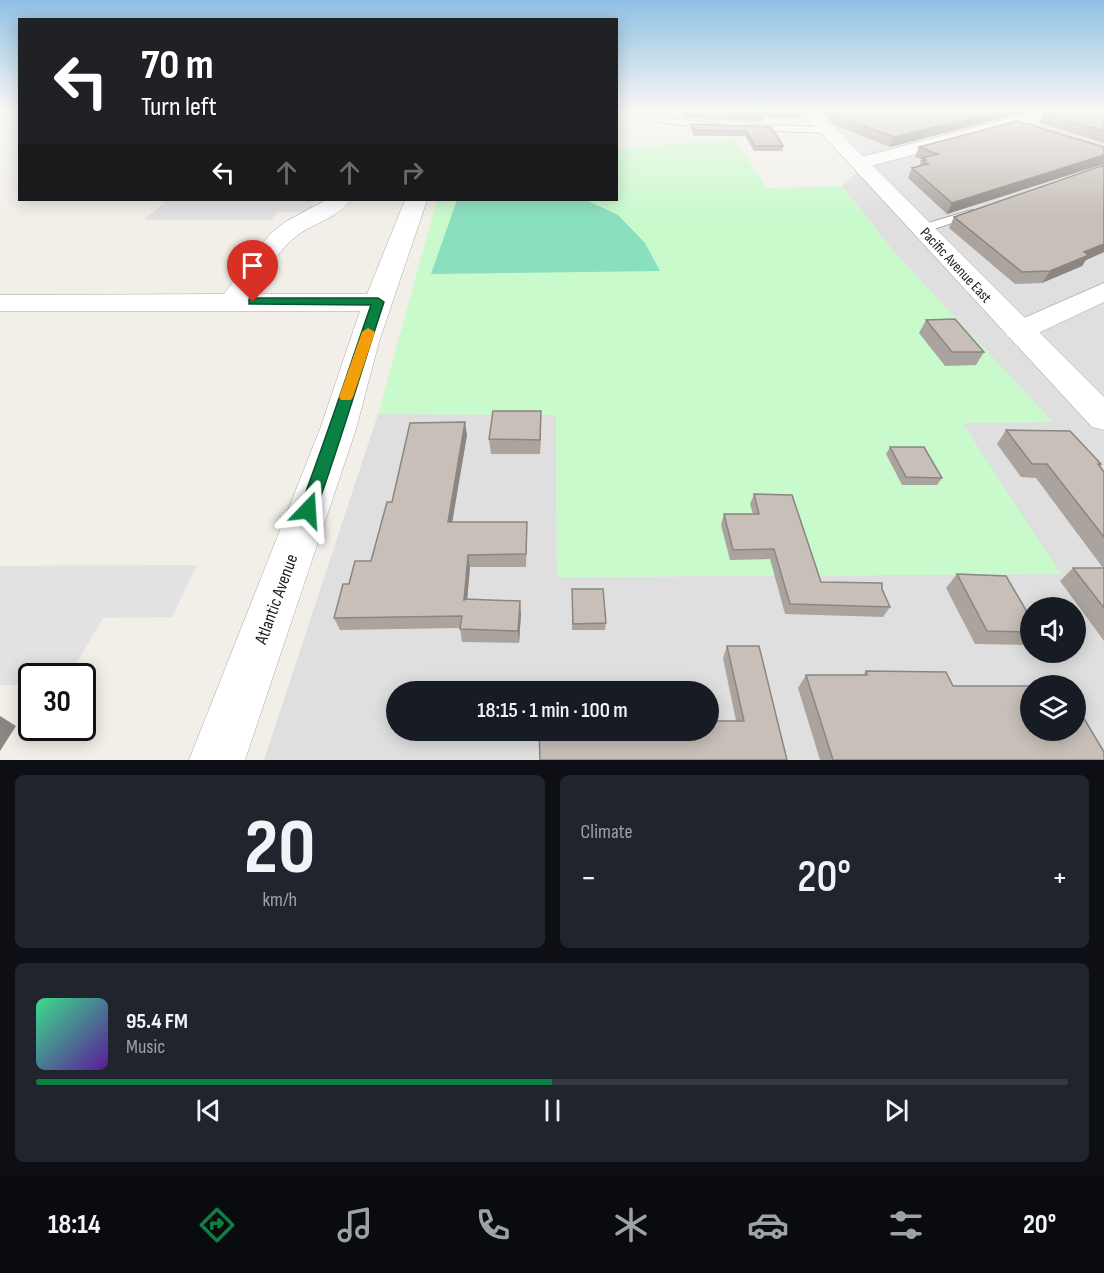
<!DOCTYPE html>
<html lang="en">
<head>
<meta charset="utf-8">
<style>
  body { margin:0; font-family:"Sofia Sans Condensed",sans-serif; background:#20242c; color:#f1f3f6; height:100vh; display:flex; flex-direction:column; font-size:22px; white-space:nowrap }
  * { box-sizing:border-box; margin:0 }
  p { font-size:20px; color:#9ea1a6 }
  .icon { flex:none; width:33px; height:33px; fill:none; stroke:currentColor; stroke-width:2; stroke-linecap:round; stroke-linejoin:round }
  .map { position:relative; height:760px; overflow:hidden }
  .side { display:flex; flex-direction:column; gap:15px; padding:15px; background:#0d0f14; flex:1 }
  .side>* { flex:none }
  .top-card { position:absolute; left:18px; top:18px; width:600px; height:183px; border-radius:0px; box-shadow:0 3px 15px #0003; background:#202124; color:#fff; overflow:hidden }
  .fabs { position:absolute; left:1020px; top:597px; display:grid; gap:12px }
  .fabs a { display:grid; place-items:center; width:66px; height:66px; border-radius:50%; background:#171b24; box-shadow:0 3px 15px #0003; font-size:30px }
  .speed { position:absolute; left:18px; top:663px; display:flex; gap:12px; font-size:30px; font-weight:700; text-align:center }
  .speed>* { display:grid; place-content:center; width:78px; height:78px; border-radius:50%; background:#171b24; box-shadow:0 3px 15px #0003; line-height:1 }
  .speed .limit { border:3px solid #111; border-radius:9px; background:#fff; color:#111 }
  .pin { position:absolute; display:grid; place-items:center; width:51px; height:51px; color:#fff; margin:-62px -26px; border-radius:50% 50% 50% 0; rotate:-45deg; box-shadow:0 0 6px #0007 }
  .pin .icon { rotate:45deg }
  .me { position:absolute; width:66px; margin:-33px; rotate:20deg; stroke-linejoin:round; filter:drop-shadow(0 0 4px #0008) }
  .turn { display:flex; align-items:center; gap:21px; height:126px; padding:0 24px; font-size:27px }
  .turn .icon { width:78px; height:78px; stroke-width:2.5 }
  .turn b { display:block; font-size:42px; line-height:51px }
  .lanes { display:flex; align-items:center; height:57px; padding:0 24px; background:#0003; justify-content:center; gap:30px; direction:ltr }
  .lanes .off { opacity:.35 }
  .big { font-size:45px; font-weight:600; line-height:1.1 }
  .side .tile { flex:1; display:flex; flex-direction:column; justify-content:center; gap:9px; min-width:0; padding:0 21px; border-radius:9px; background:#20242c }
  .side .dial { align-items:center; gap:0 }
  .dial b { font-size:78px; line-height:1 }
  .song { display:flex; align-items:center; gap:18px }
  .cover { width:72px; height:72px; border-radius:9px; background:linear-gradient(135deg,hsl(150 70% 55%),hsl(270 70% 35%)) }
  .played { height:6px; border-radius:3px; background:linear-gradient(90deg,#0b8043 50%,#363941 50%) }
  .keys { display:flex; justify-content:space-around; direction:ltr }
  .heat { display:flex; justify-content:space-between; align-items:center; font-size:33px; direction:ltr }
  .side .tiles { flex:1; display:grid; gap:15px; grid-template-columns:1fr 1fr }
  .tile:last-child { grid-column:span 2 }
  .trip { position:absolute; left:386px; top:681px; width:333px; height:60px; border-radius:30px; background:#171b24; box-shadow:0 3px 15px #0003; font-weight:600; line-height:60px; text-align:center }
  .dock { display:flex; height:96px; justify-content:space-around; align-items:center; background:#090b0e; color:#9ea1a6 }
  .dock .icon { width:42px; height:42px }
  .dock .on { color:#0b8043 }
  .dock b { font-size:27px; color:#f1f3f6 }
  .map>svg:first-child { display:block }
  .residential { fill:#e0dfdf; fill-rule:evenodd }
  .park { fill:#c8facc }
  .pitch { fill:#88e0be }
  .parking { fill:#e2e2e2 }
  .lines { fill:none; stroke-linecap:round; stroke-linejoin:round }
  .service-casing { stroke:#a9a9a9; stroke-width:2 }
  .minor-casing { stroke:#a9a9a9; stroke-width:1 }
  .tertiary-casing { stroke:#a9a9a9; stroke-width:1 }
  .service { fill:#fff; fill-rule:evenodd }
  .minor { fill:#fff; fill-rule:evenodd }
  .tertiary { fill:#fff; fill-rule:evenodd }
  .wall { fill:#aba49e }
  .shaded-wall { fill:#8b8681 }
  .building { fill:#c7bfb8; stroke:#8b8681; stroke-width:1.5 }
  .route { fill:#0b8043; stroke:#07532c; stroke-width:1.5 }
  .slow { fill:#f59e0b }
  .labels { text-anchor:middle; stroke-width:6; stroke-linejoin:round; paint-order:stroke }
  .far-street-label { font-size:15px; fill:#222; stroke:#fff }
  .street-label { font-size:18px; fill:#222; stroke:#fff }
</style>
</head>
<body>
<div class="map">
<svg width="1104" height="760" viewBox="0 0 1104 760">
  <rect width="100%" height="100%" fill="#f2efe9"/>
  <!-- residential -->
  <path class="residential" d="M819,111H1104V760H264L378,414L556,415L557,577L1060,574L962,423L1052,422L893,251L842,186L858,171L860,163L855,147ZM1030,608H1076V652H1030ZM1030,686H1076V730H1030ZM396,692H708V730H396Z"/>
  <!-- park -->
  <path class="park" d="M734,138L767,188L842,186L893,251L1053,422L962,423L1061,574L557,577L556,415L378,414L437,200H616L617,149Z"/>
  <!-- pitch -->
  <path class="pitch" d="M457,200H586L618,215L645,243L660,271L431,274Z"/>
  <!-- parking -->
  <path class="parking" d="M167,200H316L308,212H278L271,220H144Z
    M197,565L172,617L103,618L69,676H32L31,685H0V566Z"/>
  <g class="lines">
    <defs>
      <path id="service" d="M644,111H653L663,118L713,123L717,126L713,129L658,122Z
        M815,111H831L812,116L808,114Z
        M751,125L828,127L832,130L828,133L748,130L747,128Z
        M972,210L976,211V215L922,233L916,229L918,226Z"/>
      <path id="minor" d="M1038,111H1065L1063,114L860,169L853,167L850,163L853,159Z
        M326,200H350C339,217 315,223 299,234C278,250 265,273 251,294H367L405,200H427L379,342L356,429L245,760H189L320,429L360,311H0V295L224,294L270,234L285,222Z
        M1104,283V302L1030,337L1019,340L1008,337L1004,331L1008,325Z"/>
      <path id="tertiary" d="M801,111H818L1104,397V430L1092,427Z"/>
    </defs>
    <!-- service casing -->
    <use href="#service" class="service-casing"/>
    <!-- minor casing -->
    <use href="#minor" class="minor-casing"/>
    <!-- tertiary casing -->
    <use href="#tertiary" class="tertiary-casing"/>
    <!-- service -->
    <use href="#service" class="service"/>
    <!-- minor -->
    <use href="#minor" class="minor"/>
    <!-- tertiary -->
    <use href="#tertiary" class="tertiary"/>
  </g>
  <!-- wall -->
  <path class="wall" d="M681,111H805L803,117H763L762,122L685,118Z
    M826,111H1029L890,147L837,126L825,115Z
    M1104,111V143L1040,123L1044,114Z
    M691,124L771,127L783,146L782,151H754L745,136H694L691,129Z
    M919,147H1104L947,214L908,178L912,168L919,166L922,159L915,157Z
    M1104,165V252L1086,260L1082,266L1042,283L1015,284L949,228L954,217Z
    M926,320L984,352L976,365L945,366L919,333Z
    M541,411L540,454H491L489,439Z
    M1006,430L1101,464L1100,466L1104,472V641L1060,581L1073,568H1103L1036,478L1021,477L997,444Z
    M467,435L452,522L527,535L526,567H470L467,599L521,614L519,643L462,642L460,628L340,630L334,618L349,584L371,561L392,502Z
    M890,447L942,478L937,485H902L886,454Z
    M754,494L821,582L882,589L890,607L883,617L785,614L770,559L730,560L721,525L724,514H753L750,504Z
    M957,574L1030,632V640L1025,645L975,644L946,588Z
    M572,589L606,623L605,630H572Z
    M727,646L787,760L736,721L723,658Z
    M866,671L953,686L1104,760H820L798,688L806,675H863Z"/>
  <!-- shaded-wall -->
  <path class="shaded-wall" d="M999,111H1029L890,147L894,137Z
    M1104,155V164L947,214L952,203Z
    M1104,244V252L1086,260L1082,266L1042,283L1050,271L1084,252Z
    M541,411V425L540,454V440Z
    M465,422L467,435L450,535L448,522Z
    M468,555L470,567L466,614L464,601Z
    M520,601L521,614L519,643L518,631Z
    M0,716L16,726L0,751Z"/>
  <!-- building -->
  <path class="building" d="M726,111H763L764,113Z
    M833,111H999L894,137L839,117Z
    M1055,111H1104V131L1044,114Z
    M1017,121L1104,147V155L952,203L912,168L928,164L922,161L926,160L922,158L938,154L919,147Z
    M691,124L771,127L783,146H755L746,131L695,130Z
    M1104,165V244L1084,252L1089,255L1050,271L1022,272L954,217Z
    M955,319L984,352H952L926,320Z
    M493,411H541L540,440L489,439Z
    M465,422L448,522H527L526,554L468,555L464,601V599L520,601L518,631L460,629L462,616L334,618L343,584H349L355,561H371L387,502H392L410,423Z
    M1006,430L1070,431L1101,464H1098L1104,472V537L1047,464H1032Z
    M890,447H924L942,478L906,477Z
    M754,494L792,495L821,582L882,583V589L890,607L790,604L774,549L733,550L724,514H759Z
    M1073,568H1104V608Z
    M957,574L1006,576L1030,617V632L987,631Z
    M572,589H603L606,623L573,624Z
    M727,646H759L787,760H540L539,730H708V721H744Z
    M866,671L946,672L953,686H1030V730H1076V705L1104,752V760H833L806,675H867Z"/>
  <!-- sky -->
  <linearGradient id="sky" x2="0" y2="1"><stop stop-color="#8fc0e4"/><stop offset="0.51" stop-color="#f9f8f5"/><stop offset="1" stop-color="#f9f8f5" stop-opacity="0"/></linearGradient>
  <rect width="1104" height="217" fill="url(#sky)"/>
  <!-- route -->
  <path class="route" d="M253,298H378L384,302C361,371 341,441 316,510L314,515L308,517L302,515L299,510C325,442 347,374 371,305L249,304V299Z"/>
  <!-- slow -->
  <path class="slow" d="M368,328L375,332L353,397L351,400H341L339,397L362,332Z"/>
  <g class="labels">
    <!-- far-street labels -->
    <g class="far-street-label">
      <text transform="translate(956 265) rotate(47)" y="5">Pacific Avenue East</text>
    </g>
    <!-- street labels -->
    <g class="street-label">
      <text transform="translate(276 599) rotate(-70)" y="6">Atlantic Avenue</text>
    </g>
  </g>
</svg>
<div class="fabs">
<a><svg class="icon" aria-label="sound" viewBox="0 0 24 24"><path d="M4 9h4l5-4v14l-5-4H4zM17 9q2 3 0 6"/></svg></a>
<a><svg class="icon" aria-label="layers" viewBox="0 0 24 24"><path d="M12 4l9 5-9 5-9-5zM3 14l9 5 9-5"/></svg></a>
</div>
<div class="speed"><div class="limit">30</div></div>
<div class="pin" style="left:253px;top:302px;background:#d93025"><svg class="icon" aria-label="arrive" viewBox="0 0 24 24"><path d="M6 21V4h12l-3 4 3 4H6"/></svg></div>
<svg class="me" style="left:308px;top:510px" viewBox="-20 -20 40 40"><path d="M0-17L14 15 0 8-14 15z" fill="#0b8043" stroke="#fff" stroke-width="4"/></svg>
<div class="trip">18:15 · 1 min · 100 m</div>
<div class="top-card">
<div class="turn"><svg class="icon" aria-label="left" viewBox="0 0 24 24"><path d="M17 20v-9H6M10 6l-5 5 5 5"/></svg><div><b>70 m</b>Turn left</div></div>
<div class="lanes"><svg class="icon" aria-label="left" viewBox="0 0 24 24"><path d="M17 20v-9H6M10 6l-5 5 5 5"/></svg><svg class="icon off" aria-label="ahead" viewBox="0 0 24 24"><path d="M12 20V5M6 11l6-6 6 6"/></svg><svg class="icon off" aria-label="ahead" viewBox="0 0 24 24"><path d="M12 20V5M6 11l6-6 6 6"/></svg><svg class="icon off" aria-label="right" viewBox="0 0 24 24"><path d="M7 20v-9h11M14 6l5 5-5 5"/></svg></div>
</div>
</div>
<section class="side">
<div class="tiles">
<div class="tile dial"><b>20</b><p>km/h</p></div>
<div class="tile"><p>Climate</p>
<div class="heat"><a>−</a><b class="big">20°</b><a>+</a></div>
</div>
<div class="tile">
<div class="song"><i class="cover"></i><div><b>95.4 FM</b><p>Music</p></div></div>
<div class="played"></div>
<div class="keys"><svg class="icon" aria-label="previous" viewBox="0 0 24 24"><path d="M18 5L8 12l10 7zM5 5v14"/></svg><svg class="icon" aria-label="pause" viewBox="0 0 24 24"><path d="M8 5v14M16 5v14"/></svg><svg class="icon" aria-label="next" viewBox="0 0 24 24"><path d="M6 5l10 7-10 7zM19 5v14"/></svg></div>
</div>
</div>
</section>
<nav class="dock">
<b>18:14</b>
<svg class="icon on" aria-label="directions" viewBox="0 0 24 24"><path d="M12 3l9 9-9 9-9-9zM9 14v-3h6M13 9l2 2-2 2"/></svg>
<svg class="icon" aria-label="music" viewBox="0 0 24 24"><path d="M9 18V5l10-2v13"/><circle cx="6" cy="18" r="3"/><circle cx="16" cy="16" r="3"/></svg>
<svg class="icon" aria-label="phone" viewBox="0 0 24 24"><path d="M5 4h4l2 5-3 2q2 4 5 5l2-3 5 2v4C11 20 4 13 5 4z"/></svg>
<svg class="icon" aria-label="climate" viewBox="0 0 24 24"><path d="M12 3v18M4 7l16 10M4 17L20 7"/></svg>
<svg class="icon" aria-label="car" viewBox="0 0 24 24"><path d="M5 17H2v-5l4-1 3-4h7l3 4 3 1v5h-3M9 17h6M6 11h13"/><circle cx="7" cy="17" r="2"/><circle cx="17" cy="17" r="2"/></svg>
<svg class="icon" aria-label="filters" viewBox="0 0 24 24"><path d="M4 7h16M4 17h16"/><circle cx="9" cy="7" r="2"/><circle cx="15" cy="17" r="2"/></svg>
<b>20°</b>
</nav>
</body>
</html>
